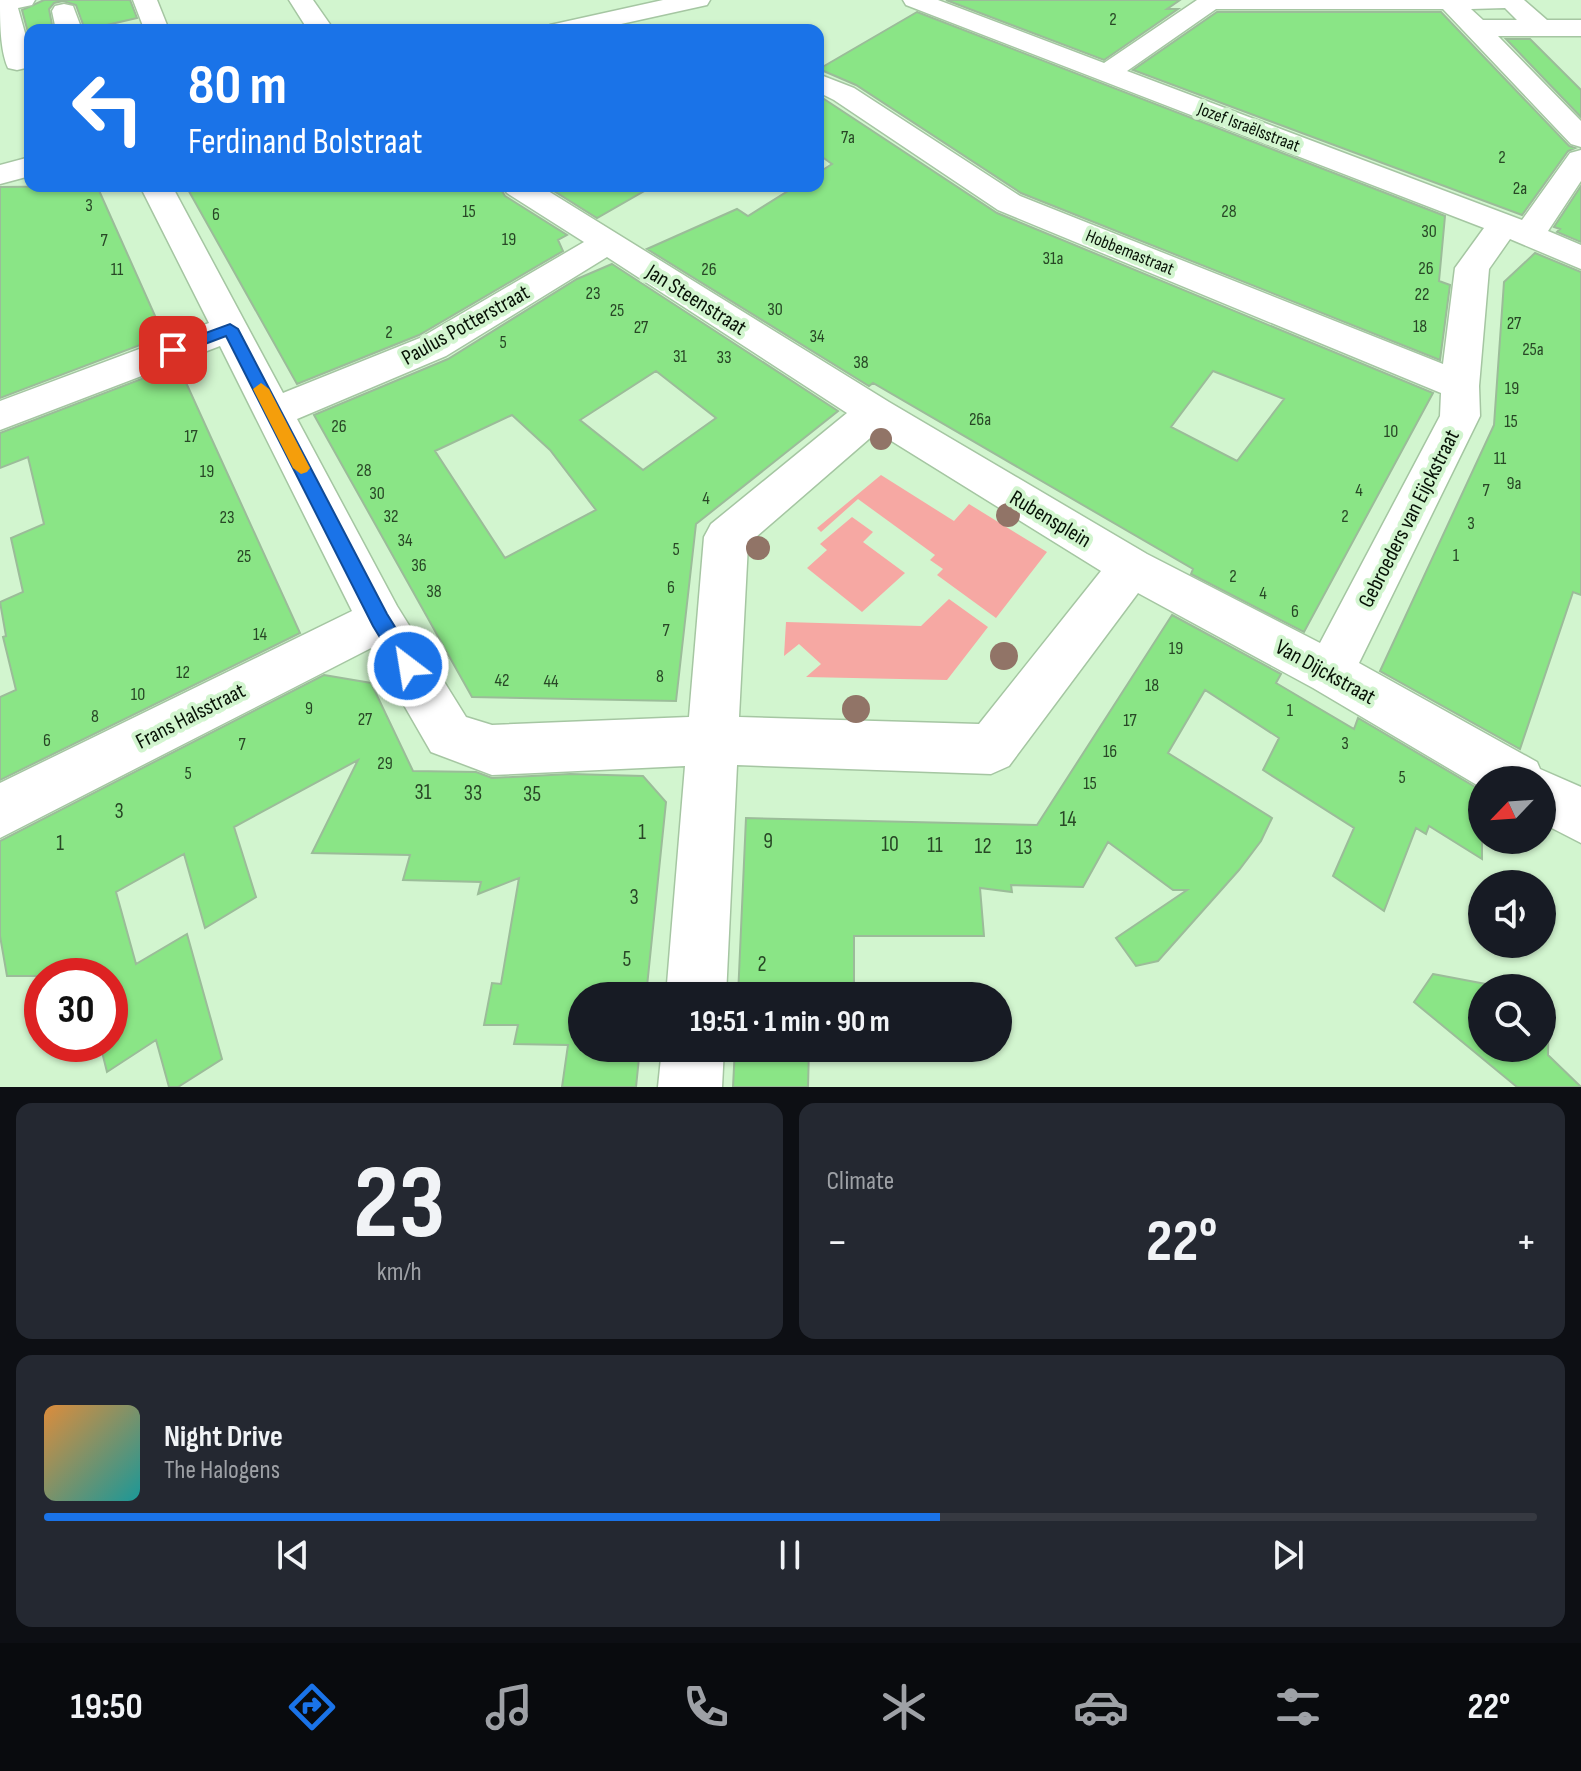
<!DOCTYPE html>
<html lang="en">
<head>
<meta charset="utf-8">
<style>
  body { margin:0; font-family:"Sofia Sans Condensed",sans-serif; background:#242831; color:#f1f3f6; height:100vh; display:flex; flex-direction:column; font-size:30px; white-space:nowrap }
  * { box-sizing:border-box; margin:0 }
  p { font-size:26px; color:#9ea1a6 }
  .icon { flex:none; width:44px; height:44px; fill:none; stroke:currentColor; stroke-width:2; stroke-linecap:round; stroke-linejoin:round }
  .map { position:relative; height:1087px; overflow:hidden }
  .details { display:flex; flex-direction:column; gap:16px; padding:16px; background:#0d0f14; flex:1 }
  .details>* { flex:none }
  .banner { position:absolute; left:24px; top:24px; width:800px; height:168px; border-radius:16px; box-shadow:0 2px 6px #0004; background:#1a73e8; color:#fff; overflow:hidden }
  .needle { width:52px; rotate:245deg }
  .tools { position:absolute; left:1468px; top:766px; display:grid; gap:16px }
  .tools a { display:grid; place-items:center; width:88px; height:88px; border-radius:50%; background:#171b24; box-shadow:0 2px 6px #0004; font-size:40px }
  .speed { position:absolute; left:24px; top:958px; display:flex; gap:16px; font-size:40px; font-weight:700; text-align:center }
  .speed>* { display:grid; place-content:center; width:104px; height:104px; border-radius:50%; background:#171b24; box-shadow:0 2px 6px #0004; line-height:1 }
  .speed .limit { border:12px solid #d22; background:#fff; color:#111 }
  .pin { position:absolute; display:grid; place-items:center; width:68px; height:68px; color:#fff; margin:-34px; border-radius:16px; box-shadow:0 4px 12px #0006 }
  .me { position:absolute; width:88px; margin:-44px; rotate:329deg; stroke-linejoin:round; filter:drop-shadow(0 0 6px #0008) }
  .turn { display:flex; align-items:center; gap:28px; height:168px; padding:0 32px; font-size:36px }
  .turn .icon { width:104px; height:104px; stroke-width:2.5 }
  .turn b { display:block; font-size:56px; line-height:68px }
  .big { font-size:60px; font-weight:700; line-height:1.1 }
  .details .card { flex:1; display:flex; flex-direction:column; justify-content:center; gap:12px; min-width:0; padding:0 28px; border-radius:16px; background:#242831 }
  .details .dial { align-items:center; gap:0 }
  .dial b { font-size:104px; line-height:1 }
  .song { display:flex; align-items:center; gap:24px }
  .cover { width:96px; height:96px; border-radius:12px; background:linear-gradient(135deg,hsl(30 70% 55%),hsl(180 70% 35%)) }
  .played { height:8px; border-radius:4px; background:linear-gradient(90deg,#1a73e8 60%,#363941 60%) }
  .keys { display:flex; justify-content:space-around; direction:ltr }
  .heat { display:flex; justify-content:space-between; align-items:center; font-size:44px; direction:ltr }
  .details .tiles { flex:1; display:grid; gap:16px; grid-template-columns:1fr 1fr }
  .card:last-child { grid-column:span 2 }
  .trip { position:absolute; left:568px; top:982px; width:444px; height:80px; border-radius:40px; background:#171b24; box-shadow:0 2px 6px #0004; font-weight:700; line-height:80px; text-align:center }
  .tab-bar { display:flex; height:128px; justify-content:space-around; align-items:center; background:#090b0e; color:#9ea1a6 }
  .tab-bar .icon { width:56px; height:56px }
  .tab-bar .selected { color:#1a73e8 }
  .tab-bar b { font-size:36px; color:#f1f3f6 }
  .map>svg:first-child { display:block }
  .green { fill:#f6a8a3 }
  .building { fill:#8ae586; stroke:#9bbc99; stroke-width:2; fill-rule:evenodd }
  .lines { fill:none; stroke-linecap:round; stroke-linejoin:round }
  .minor-casing { stroke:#a5c6a2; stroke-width:3 }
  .minor { fill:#fff; fill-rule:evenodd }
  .tree { fill:#917467 }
  .route { fill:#1a73e8; stroke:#114b97; stroke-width:2 }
  .slow { fill:#f59e0b }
  .labels { text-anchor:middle; stroke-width:8; stroke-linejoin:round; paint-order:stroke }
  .number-label { font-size:18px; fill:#284726 }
  .far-street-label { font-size:18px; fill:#071206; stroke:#d2f5cf }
  .street-label { font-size:22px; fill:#071206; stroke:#d2f5cf }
  .near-number-label { font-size:22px; fill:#284726 }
</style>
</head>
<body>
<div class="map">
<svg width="1581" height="1087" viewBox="0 0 1581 1087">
  <rect width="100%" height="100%" fill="#d2f5cf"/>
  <!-- green -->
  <path class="green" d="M881,475L954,521L969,504L1047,552L996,618L937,575L943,569L930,560L935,555L858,499L821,532L817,528Z
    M852,517L873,532L863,542L905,573L862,612L807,568L827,550L820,544Z
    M949,599L988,627L947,680L806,677L821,664L799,644L784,656L786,622L921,626Z"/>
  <!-- building -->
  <path class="building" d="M44,0H130L137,18L85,30L76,5L63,1L54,3L49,9L53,30H30V40L22,10Z
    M946,0H1180L1167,9H1178L1104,60Z
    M917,12L1445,216L1439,281L1450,285L1440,360L1021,193L856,85L819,69Z
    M1217,12H1441L1569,146L1575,148L1568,151L1522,215L1133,70Z
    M1506,39H1530L1581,90V117Z
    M818,95L997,213L1433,393L1304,632L1191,574L1193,569L873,383L869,386L647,249L737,209L748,216L796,186H818V173L832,164L818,154ZM1213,371L1284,399L1237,461L1171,427Z
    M97,186L164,336L0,398V187Z
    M186,186H499L505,196L567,235L558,240L563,251L419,335L297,384Z
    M546,186H653L597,218Z
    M1581,186V242L1557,232L1560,229L1554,227Z
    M1535,253L1581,272V595L1573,592L1520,749L1380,671L1494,425L1504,282Z
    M612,264L838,411L696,524L676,701L472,697L314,415L448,359L577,279ZM656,371L716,418L643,470L580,420ZM512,415L550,450L596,510L505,558L435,451Z
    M178,365L300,633L0,780V697L16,690L3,637L6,636L0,602L23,592L11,538L44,524L28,457L0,468V433Z
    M1172,615L1281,674L1276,683L1354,729L1358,718L1482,791V859L1429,826L1426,834L1416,828L1384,911L1333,876L1354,828L1263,770L1279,738L1205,690L1168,753L1272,818L1261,841L1239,870L1158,961L1136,966L1116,938L1187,890H1173L1108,842L1083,887L1011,885L1012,892L980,888L984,936H854V996H738L746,818L1037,825Z
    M324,675L371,683L413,771L476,772L492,778L570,774L643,776L666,802L646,996H582V1048H640L636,1087H562L568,1045L514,1044L518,1025H484L492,983L501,984L519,878L478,894L481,882L403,880L410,855L312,853L358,760L234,827L256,897L205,928L184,854L116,892L136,964L187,934L222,1059L178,1087H169L156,1040L107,1072L100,1044H110V976H7L0,936V841Z
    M1433,974L1507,988H1482V1048H1542V995L1549,996L1548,1055L1581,1087H1517L1414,1002Z
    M735,1048H809L808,1087H733Z"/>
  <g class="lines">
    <defs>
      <path id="minor" d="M0,0H35L32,5L18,8L30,51V67L17,70L8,68C0,50 0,21 0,0Z
        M133,0H157L169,30H140L143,26Z
        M289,0H313L334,30H308Z
        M663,0H710L707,5L594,30H546L550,25Z
        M903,0H938L1104,63L1197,0H1524L1547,20H1581V36H1498L1581,121V147L1571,144L1443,9H1216L1127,71L1522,220L1570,153L1581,150V181L1548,231L1581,245V269L1510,239L1489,269L1479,386L1480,416L1359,663L1537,762L1540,769L1581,787V843L1542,823V780H1482V788L1313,688L1138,593L1009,766L991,774L737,765L726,996H666L685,766L492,775L431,752L371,648L0,838V783L352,611L220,346L0,430V401L209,323L140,186H172L283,393L420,338L584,242L507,193L502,186H540L889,402L1147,554L1320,643L1440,416L1441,393L998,210L834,100L818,92V74L854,88L1020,196L1443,364L1455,268L1484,228L906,5ZM1505,8L1517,20H1483L1471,9ZM607,257L847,413L711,524L704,537L689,717L492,725L466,717L397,606L297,419L446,356ZM877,432L1101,571L979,724L739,717L748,544Z
        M64,4L73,6L82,30H56L52,11L55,6Z
        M30,157V176L0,184V165Z
        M662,1048H724L722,1087H658Z"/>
    </defs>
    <!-- minor casing -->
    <use href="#minor" class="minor-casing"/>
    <!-- minor -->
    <use href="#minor" class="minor"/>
  </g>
  <!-- trees -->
  <g class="tree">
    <circle cx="881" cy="439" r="11"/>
    <circle cx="1008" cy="515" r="12"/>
    <circle cx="758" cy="548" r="12"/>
    <circle cx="1004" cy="656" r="14"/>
    <circle cx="856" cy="709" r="14"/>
  </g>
  <!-- route -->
  <path class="route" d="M230,324L238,329L387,614L415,659L418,666L415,672L408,675L401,672L373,626L226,336L173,356L165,350L167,347Z"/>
  <!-- slow -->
  <path class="slow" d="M261,383L269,389L310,468L307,472L301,474L293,468L253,389Z"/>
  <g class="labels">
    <!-- number labels -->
    <g class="number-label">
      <text x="1113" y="25">2</text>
      <text x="848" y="143">7a</text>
      <text x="1502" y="163">2</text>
      <text x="1520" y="194">2a</text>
      <text x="89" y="211">3</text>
      <text x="469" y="217">15</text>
      <text x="1229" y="217">28</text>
      <text x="216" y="220">6</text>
      <text x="1429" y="237">30</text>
      <text x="509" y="245">19</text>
      <text x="104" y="246">7</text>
      <text x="1053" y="264">31a</text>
      <text x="1426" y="274">26</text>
      <text x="117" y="275">11</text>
      <text x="709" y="275">26</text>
      <text x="593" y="299">23</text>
      <text x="1422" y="300">22</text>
      <text x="775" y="315">30</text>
      <text x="617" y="316">25</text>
      <text x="1514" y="329">27</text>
      <text x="1420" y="332">18</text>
      <text x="641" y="333">27</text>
      <text x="389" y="338">2</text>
      <text x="817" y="342">34</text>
      <text x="503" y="348">5</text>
      <text x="1533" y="355">25a</text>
      <text x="680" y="362">31</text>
      <text x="724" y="363">33</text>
      <text x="861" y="368">38</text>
      <text x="1512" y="394">19</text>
      <text x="980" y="425">26a</text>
      <text x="1511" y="427">15</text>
      <text x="339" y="432">26</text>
      <text x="1391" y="437">10</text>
      <text x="191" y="442">17</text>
      <text x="1500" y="464">11</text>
      <text x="364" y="476">28</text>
      <text x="207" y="477">19</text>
      <text x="1514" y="489">9a</text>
      <text x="1359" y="496">4</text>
      <text x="1486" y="496">7</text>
      <text x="377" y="499">30</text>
      <text x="706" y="504">4</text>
      <text x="391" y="522">32</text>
      <text x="1345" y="522">2</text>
      <text x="227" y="523">23</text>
      <text x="1471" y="529">3</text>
      <text x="405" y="546">34</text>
      <text x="676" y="555">5</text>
      <text x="1456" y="561">1</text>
      <text x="244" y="562">25</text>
      <text x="419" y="571">36</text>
      <text x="1233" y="582">2</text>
      <text x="671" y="593">6</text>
      <text x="434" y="597">38</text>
      <text x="1263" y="599">4</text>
      <text x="1295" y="617">6</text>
      <text x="666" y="636">7</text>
      <text x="260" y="640">14</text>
      <text x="1176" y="654">19</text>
      <text x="183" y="678">12</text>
      <text x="660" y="682">8</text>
      <text x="502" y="686">42</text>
      <text x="551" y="687">44</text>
      <text x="1152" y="691">18</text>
      <text x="138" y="700">10</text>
      <text x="309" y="714">9</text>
      <text x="1290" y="716">1</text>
      <text x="95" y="722">8</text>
      <text x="365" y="725">27</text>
      <text x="1130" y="726">17</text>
      <text x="47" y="746">6</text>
      <text x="1345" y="749">3</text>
      <text x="242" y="750">7</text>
      <text x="1110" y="757">16</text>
      <text x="385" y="769">29</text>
      <text x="188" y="779">5</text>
      <text x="1402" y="783">5</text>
      <text x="1090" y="789">15</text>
    </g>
    <!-- far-street labels -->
    <g class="far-street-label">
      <text transform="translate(1249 127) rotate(21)" y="6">Jozef Israëlsstraat</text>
      <text transform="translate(1130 252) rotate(22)" y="6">Hobbemastraat</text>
    </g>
    <!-- street labels -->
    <g class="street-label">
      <text transform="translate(697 299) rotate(32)" y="8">Jan Steenstraat</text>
      <text transform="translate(465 324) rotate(-29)" y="8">Paulus Potterstraat</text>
      <text transform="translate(1051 518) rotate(31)" y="8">Rubensplein</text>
      <text transform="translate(1408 518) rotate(-63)" y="8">Gebroeders van Eijckstraat</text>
      <text transform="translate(1326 671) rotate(29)" y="8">Van Dijckstraat</text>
      <text transform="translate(190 715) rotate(-27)" y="8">Frans Halsstraat</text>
    </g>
    <!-- near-number labels -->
    <g class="near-number-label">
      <text x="423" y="799">31</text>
      <text x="473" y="800">33</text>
      <text x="532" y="801">35</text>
      <text x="119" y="818">3</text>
      <text x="1068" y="826">14</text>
      <text x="642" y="839">1</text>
      <text x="768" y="848">9</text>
      <text x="60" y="850">1</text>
      <text x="890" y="851">10</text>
      <text x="935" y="852">11</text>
      <text x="983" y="853">12</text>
      <text x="1024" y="854">13</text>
      <text x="634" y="904">3</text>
      <text x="627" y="966">5</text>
      <text x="762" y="971">2</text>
    </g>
  </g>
</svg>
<div class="tools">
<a><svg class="needle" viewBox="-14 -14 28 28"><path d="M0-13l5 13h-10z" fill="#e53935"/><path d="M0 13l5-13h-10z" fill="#9ea1a6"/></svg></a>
<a><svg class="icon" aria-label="sound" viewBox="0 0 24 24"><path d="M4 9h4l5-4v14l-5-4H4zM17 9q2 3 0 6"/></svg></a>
<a><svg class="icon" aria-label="search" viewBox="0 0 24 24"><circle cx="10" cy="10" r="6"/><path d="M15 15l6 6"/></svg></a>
</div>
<div class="speed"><div class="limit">30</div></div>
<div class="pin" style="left:173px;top:350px;background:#d93025"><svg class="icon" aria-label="arrive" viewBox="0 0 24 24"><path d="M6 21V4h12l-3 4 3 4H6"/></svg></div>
<svg class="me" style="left:408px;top:666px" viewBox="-20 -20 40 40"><circle r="17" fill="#1a73e8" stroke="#fff" stroke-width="3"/><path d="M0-11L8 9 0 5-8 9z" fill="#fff"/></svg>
<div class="trip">19:51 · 1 min · 90 m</div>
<div class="banner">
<div class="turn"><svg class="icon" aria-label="left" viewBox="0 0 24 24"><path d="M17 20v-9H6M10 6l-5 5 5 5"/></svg><div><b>80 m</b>Ferdinand Bolstraat</div></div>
</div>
</div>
<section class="details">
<div class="tiles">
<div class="card dial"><b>23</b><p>km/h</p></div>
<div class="card"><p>Climate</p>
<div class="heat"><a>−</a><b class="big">22°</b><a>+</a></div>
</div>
<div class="card">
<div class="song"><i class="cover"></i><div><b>Night Drive</b><p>The Halogens</p></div></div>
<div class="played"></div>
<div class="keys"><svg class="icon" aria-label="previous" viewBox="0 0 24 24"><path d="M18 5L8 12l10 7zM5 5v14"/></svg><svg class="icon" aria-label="pause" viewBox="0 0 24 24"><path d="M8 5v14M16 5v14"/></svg><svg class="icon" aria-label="next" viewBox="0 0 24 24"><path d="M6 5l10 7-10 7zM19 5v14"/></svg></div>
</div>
</div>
</section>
<nav class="tab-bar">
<b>19:50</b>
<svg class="icon selected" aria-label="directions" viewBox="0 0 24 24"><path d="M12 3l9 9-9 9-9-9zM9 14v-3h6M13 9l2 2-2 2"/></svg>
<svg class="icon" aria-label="music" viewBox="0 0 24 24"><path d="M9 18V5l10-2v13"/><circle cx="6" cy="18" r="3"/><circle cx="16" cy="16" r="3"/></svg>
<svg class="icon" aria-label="phone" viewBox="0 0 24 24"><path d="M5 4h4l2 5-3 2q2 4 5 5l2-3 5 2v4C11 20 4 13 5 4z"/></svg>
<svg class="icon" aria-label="climate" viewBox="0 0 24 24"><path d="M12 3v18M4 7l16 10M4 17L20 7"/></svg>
<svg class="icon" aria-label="car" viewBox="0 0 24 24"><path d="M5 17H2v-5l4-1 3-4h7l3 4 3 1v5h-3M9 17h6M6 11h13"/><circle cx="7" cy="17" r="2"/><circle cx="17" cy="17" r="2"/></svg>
<svg class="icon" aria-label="filters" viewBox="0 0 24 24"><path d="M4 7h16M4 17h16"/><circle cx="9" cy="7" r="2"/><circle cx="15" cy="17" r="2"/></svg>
<b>22°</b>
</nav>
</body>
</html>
